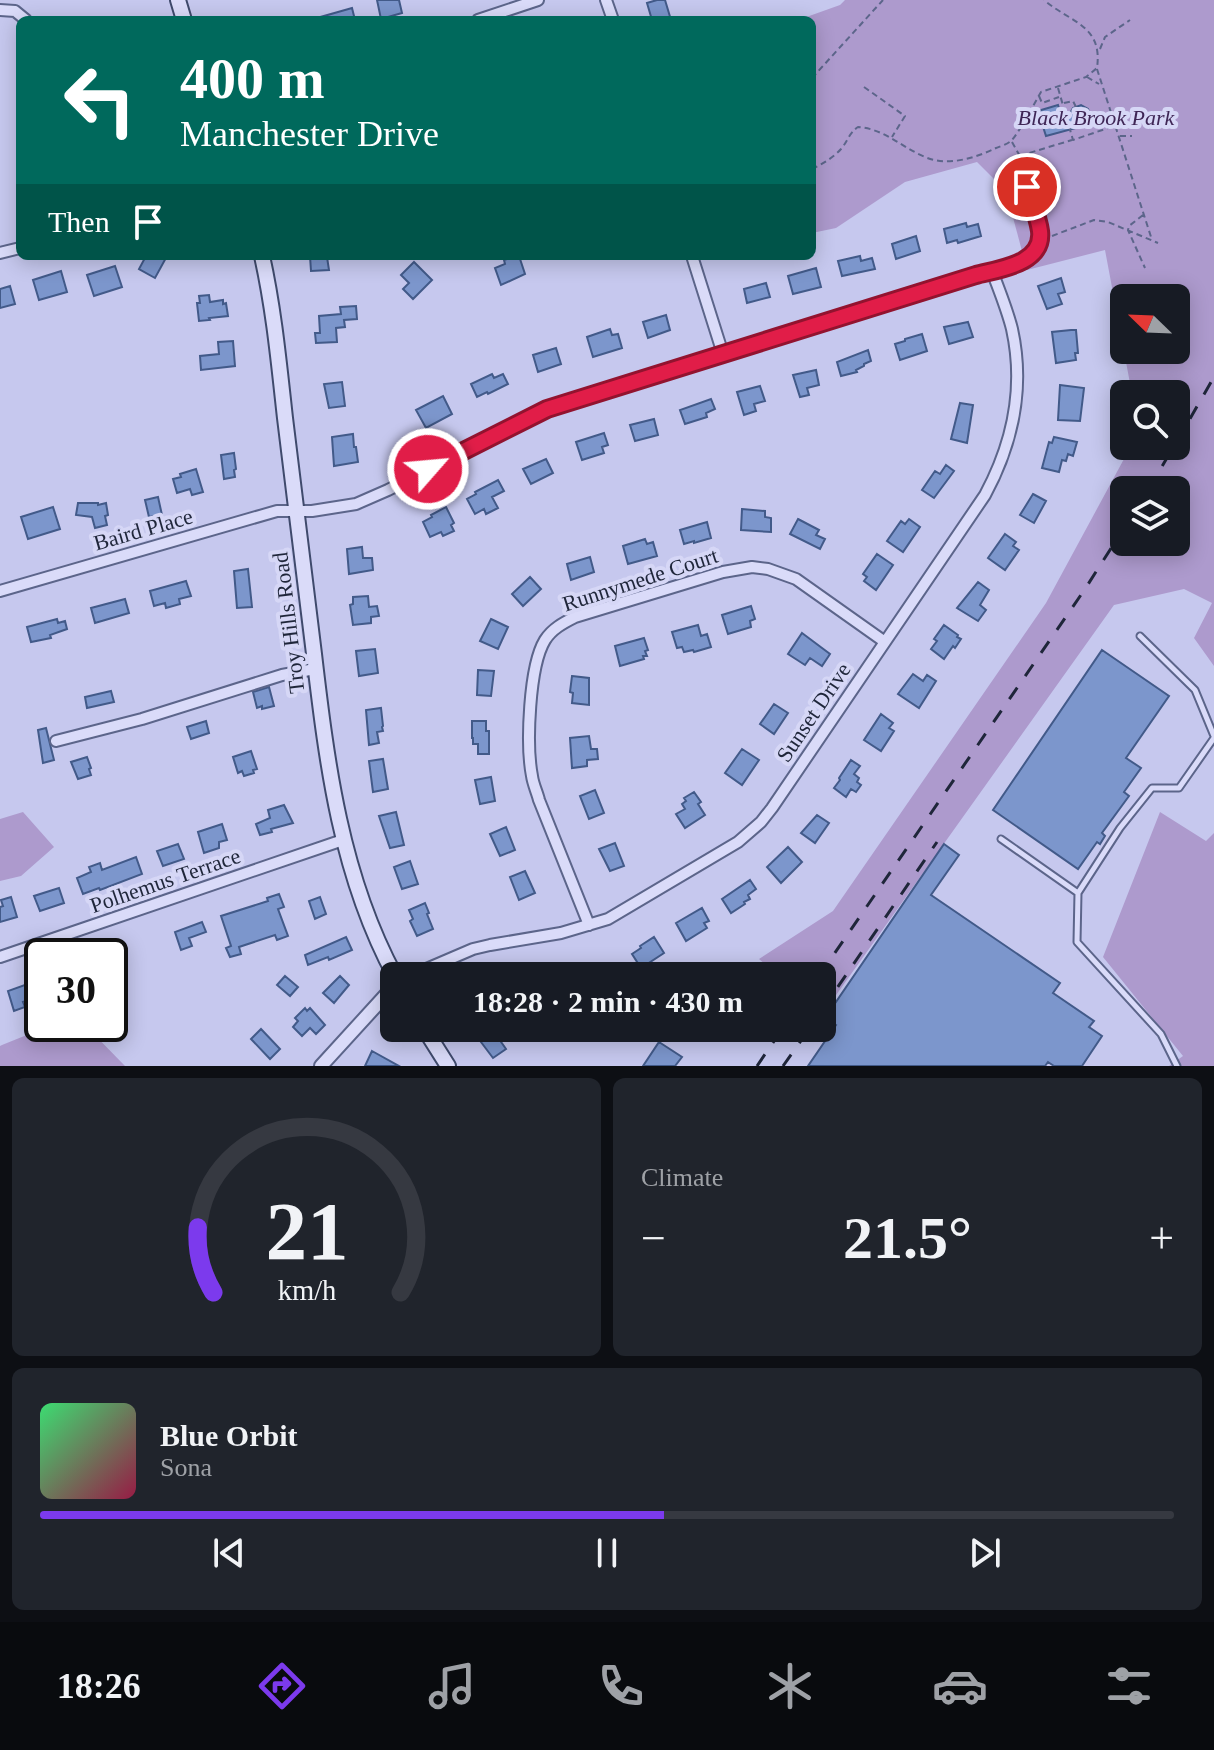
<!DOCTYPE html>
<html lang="en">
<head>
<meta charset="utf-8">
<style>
  body { margin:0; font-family:Georgia,serif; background:#20242c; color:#f1f3f6; height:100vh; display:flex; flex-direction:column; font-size:30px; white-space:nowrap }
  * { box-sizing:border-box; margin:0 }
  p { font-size:26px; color:#9ea1a6 }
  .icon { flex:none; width:44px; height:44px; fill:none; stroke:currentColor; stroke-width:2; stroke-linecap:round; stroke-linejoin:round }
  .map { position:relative; height:1066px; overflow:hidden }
  .details { display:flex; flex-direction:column; gap:12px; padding:12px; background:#0d0f14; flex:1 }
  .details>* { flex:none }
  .guide { position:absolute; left:16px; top:16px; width:800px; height:244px; border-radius:12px; box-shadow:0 4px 20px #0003; background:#00695c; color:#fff; overflow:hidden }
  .needle { width:52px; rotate:293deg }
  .controls { position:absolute; left:1110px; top:284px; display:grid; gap:16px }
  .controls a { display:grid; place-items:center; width:80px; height:80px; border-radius:12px; background:#171b24; box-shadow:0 4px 20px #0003; font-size:40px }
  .speed { position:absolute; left:24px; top:938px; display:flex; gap:16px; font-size:40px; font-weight:700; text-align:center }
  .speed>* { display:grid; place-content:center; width:104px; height:104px; border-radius:50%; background:#171b24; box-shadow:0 4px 20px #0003; line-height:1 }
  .speed .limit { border:4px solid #111; border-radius:12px; background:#fff; color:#111 }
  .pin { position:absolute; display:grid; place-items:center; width:68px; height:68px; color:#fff; margin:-34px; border:4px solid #fff; border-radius:50%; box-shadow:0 2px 8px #0007 }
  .me { position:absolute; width:88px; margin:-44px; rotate:63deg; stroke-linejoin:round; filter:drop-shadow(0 0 6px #0008) }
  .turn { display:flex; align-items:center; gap:28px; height:168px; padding:0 32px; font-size:36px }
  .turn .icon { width:104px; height:104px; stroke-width:2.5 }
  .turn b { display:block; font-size:56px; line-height:68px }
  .then { display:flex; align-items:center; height:76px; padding:0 32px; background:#0003; gap:16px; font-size:30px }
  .big { font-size:60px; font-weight:800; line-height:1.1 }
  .details .tile { flex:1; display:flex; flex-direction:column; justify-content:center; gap:12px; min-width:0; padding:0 28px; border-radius:12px; background:#20242c }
  .details .dial { align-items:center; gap:0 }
  .dial svg { height:208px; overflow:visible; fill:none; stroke:#363941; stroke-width:7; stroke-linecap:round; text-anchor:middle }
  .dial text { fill:#f1f3f6; stroke:none }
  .song { display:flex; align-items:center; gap:24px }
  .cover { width:96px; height:96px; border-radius:12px; background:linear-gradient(135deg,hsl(140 70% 55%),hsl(340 70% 35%)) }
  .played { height:8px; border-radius:4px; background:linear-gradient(90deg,#7c3aed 55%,#363941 55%) }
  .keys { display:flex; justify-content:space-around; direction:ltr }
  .heat { display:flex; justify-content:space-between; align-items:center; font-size:44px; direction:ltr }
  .details .tiles { flex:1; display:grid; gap:12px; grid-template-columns:1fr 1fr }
  .tile:last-child { grid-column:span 2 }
  .trip { position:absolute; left:380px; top:962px; width:456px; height:80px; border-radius:12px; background:#171b24; box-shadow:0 4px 20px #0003; font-weight:800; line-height:80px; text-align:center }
  .dock { display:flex; height:128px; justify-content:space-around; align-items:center; background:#090b0e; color:#9ea1a6 }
  .dock .icon { width:56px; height:56px }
  .dock .on { color:#7c3aed }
  .dock b { font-size:36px; color:#f1f3f6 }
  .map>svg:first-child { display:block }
  .green { fill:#ad9acd; fill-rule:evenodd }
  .building { fill:#7c96cc; stroke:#425a89; stroke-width:2 }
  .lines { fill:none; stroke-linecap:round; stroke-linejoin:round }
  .service-casing { stroke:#5c658a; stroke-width:9 }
  .minor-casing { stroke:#5c658a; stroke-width:14 }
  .tertiary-casing { stroke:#5c658a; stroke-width:16 }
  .secondary-casing { stroke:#3f4a6c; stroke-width:18 }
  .path { stroke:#5c658a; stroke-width:2; stroke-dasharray:6 4; stroke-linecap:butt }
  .service { stroke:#dadbf9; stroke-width:5 }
  .minor { stroke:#dadbf9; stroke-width:10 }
  .tertiary { stroke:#dadbf9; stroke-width:12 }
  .secondary { stroke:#dadbf9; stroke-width:14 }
  .rail { stroke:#1f263a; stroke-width:3; stroke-dasharray:14 14; stroke-linecap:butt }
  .route-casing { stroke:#92132f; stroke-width:20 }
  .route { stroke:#e11d48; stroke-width:14 }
  .labels { text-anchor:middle; stroke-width:8; stroke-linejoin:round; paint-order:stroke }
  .park-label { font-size:22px; font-style:italic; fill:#3f2656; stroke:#d6d7f6 }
  .street-label { font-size:22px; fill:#1f263a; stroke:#d6d7f6 }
</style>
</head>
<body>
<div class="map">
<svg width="1214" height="1066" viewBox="0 0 1214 1066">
  <rect width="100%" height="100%" fill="#c6c8ee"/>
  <!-- green -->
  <path class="green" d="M845,0H1214V666L1194,638L1212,603L1184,589L1114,605L824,1012L822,1010V976H779L759,959L833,911L1046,603L1131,446H1176V394H1132L1105,250L1027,270L1006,191L977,162L905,182L836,228L812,233V20H798L840,5ZM1124,298H1176V350H1124ZM1124,490H1176V542H1124Z
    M23,812L54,847L21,876L0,881V819Z
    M1160,812L1206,841L1214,833V1066H1169L1183,1056L1103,957Z
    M54,1024H84L125,1066H0V1046L2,1045Z"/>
  <!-- building -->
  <path class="building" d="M377,0H399L402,13L381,19Z
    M657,0H665L671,20H652L647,3Z
    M352,8L355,20H318L317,18Z
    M1058,105L1064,124L1073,108L1081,105L1088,109L1091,117L1087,125L1046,136L1038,111Z
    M966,223L967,227L978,224L981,236L958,243L957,240L947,243L944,229Z
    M916,236L920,251L896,259L892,244Z
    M146,256H167L155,278L139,269Z
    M310,256L327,257L329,270L311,271Z
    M516,256H519L525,274L501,285L495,268L505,264L504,260Z
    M860,256L861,261L872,258L875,269L842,276L838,261Z
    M414,262L432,280L413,299L403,289L409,283L401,275Z
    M115,266L122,287L94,296L87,275Z
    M816,268L821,287L793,294L788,276Z
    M61,271L67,292L39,300L33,280Z
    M1061,278L1065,292L1058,294L1062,304L1047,309L1038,286Z
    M766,283L770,297L747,303L744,289Z
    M10,286L15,304L0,308V289Z
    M209,295L210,302L223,300V304L226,303L228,316L209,318L210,320L199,321L197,303H200L199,296Z
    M356,306L357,319L344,320L345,327L336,328L337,342L316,343L315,333H320L319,316L341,314L340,307Z
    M666,315L670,330L648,338L643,322Z
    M968,322L973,337L949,344L944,327Z
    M610,329L612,335L618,334L622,348L593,357L587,337Z
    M1071,330H1076L1078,353H1075L1076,360L1056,363L1052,332Z
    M922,334L927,351L900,360L895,344L905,341V339Z
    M233,341L235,366L201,370L200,356L219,354L218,342Z
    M556,348L561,364L538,372L533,355Z
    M868,350L871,361L864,364V366L856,370L857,372L841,376L837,362Z
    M816,370L819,385L807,388L809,395L800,397L793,375Z
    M492,374L494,378L503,374L508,384L488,394L487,392L477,397L471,384Z
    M342,382L345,406L329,408L324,384Z
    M1060,385L1084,388L1080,421L1058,420Z
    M760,386L765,401L754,404L756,411L744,415L737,392Z
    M443,396L452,414L426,428L416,410Z
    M711,399L715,409L706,413L707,417L685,424L680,410Z
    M960,403L973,405L967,443L951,439Z
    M654,419L658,435L635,441L630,425Z
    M604,433L608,445L602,447L604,453L582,460L576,442Z
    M353,434L354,447H356L358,462L334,466L332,437Z
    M1054,437L1077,442L1073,456L1068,454L1066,461L1062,460L1059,472L1042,468L1049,442L1052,443Z
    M234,453L236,469L234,470L235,477L224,479L221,455Z
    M546,459L553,473L531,484L523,469Z
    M946,465L954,471L934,498L922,490L935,471L940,474Z
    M196,469L203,492L192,495L190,489L177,493L173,479L181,477L180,474Z
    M498,480L504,491L492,497L498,508L486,514L484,509L475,514L467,499L476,494L475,492Z
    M1033,494L1046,501L1034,523L1020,515Z
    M158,497L162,515L149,517L145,500Z
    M78,503H98V505L106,503L108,515L105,516L107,525L95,528L92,517L76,515Z
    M53,507L60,529L28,539L21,517Z
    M446,507L454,523L451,525L454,531L443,536L441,532L430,537L423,522L432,517L431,515Z
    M742,509L765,511V517L771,518V532L741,530Z
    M798,519L819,530L816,535L825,539L820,549L790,534Z
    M909,519L920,527L903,552L887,541L901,521L905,524Z
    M707,522L711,538L694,543V541L684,544L680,530Z
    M1005,534L1016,542L1013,546L1019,550L1005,570L988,558Z
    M645,539L647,544L653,542L657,556L628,564L623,546Z
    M362,547L363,558H372L373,570L349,574L347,549Z
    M877,554L893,565L876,590L864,581L867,577L863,574Z
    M590,557L594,572L571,580L567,564Z
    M248,569L252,607L237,608L234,571Z
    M530,577L541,589L523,606L512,594Z
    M186,581L191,596L179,599L180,604L166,608L165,603L154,606L150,591Z
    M978,582L989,590L980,605L986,610L978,621L957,608Z
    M368,596L369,607L377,606L379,616L371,617V623L353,625L350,605L353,604V597Z
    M125,599L129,613L95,623L91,608Z
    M751,606L755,619L750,621L751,627L728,634L722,615Z
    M57,619L58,623L65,621L67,629L50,635L51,638L31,642L27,627Z
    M491,619L508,627L498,649L480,641Z
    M698,625L701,636L707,634L711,647L694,652L693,650L684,652L682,647L677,648L672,632Z
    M944,625L958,635L957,637L961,639L955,648L953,646L944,659L931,649L937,641L934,639Z
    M802,633L830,654L822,666L810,658L805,665L788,654Z
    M644,638L648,650L645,651L647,656H643L644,659L620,666L615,646Z
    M375,649L378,673L359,676L356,651Z
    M1102,650L1169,696L1126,758L1141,768L1124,792L1129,796L1102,833L1105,836L1100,844L1097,842L1078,869L993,810Z
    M478,670L494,671L491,696L477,695Z
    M913,674L923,681L927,675L936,681L919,708L898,694Z
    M572,676L589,678V705L572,703L573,693L570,692Z
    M269,687L274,706L262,709V706L257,708L253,692Z
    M111,691L114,702L87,708L85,697Z
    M774,704L788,713L774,734L760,724Z
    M381,708L383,726L382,727L383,731L377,732L379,743L369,745L366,710Z
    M881,714L893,723L889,728L894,731L881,751L864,740Z
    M206,721L209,733L191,739L187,727Z
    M472,721H486V731H489V754H478V744H473V738H472Z
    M46,728L54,760L43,763L38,730Z
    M589,736L591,749H597L598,759L587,760V766L572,768L570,738Z
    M742,749L759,760L742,785L725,773Z
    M251,751L257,769L253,770L254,773L244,776L242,771L238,773L233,757Z
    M87,757L91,768L89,769L91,775L78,779L71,762Z
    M383,759L388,789L373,792L369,761Z
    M851,760L860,766L854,774L859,778L857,782L861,785L856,792L851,789L846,797L834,788L840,780L839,778Z
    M491,777L495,801L480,804L475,780Z
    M595,790L604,813L589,819L580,796Z
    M694,792L701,802L698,804L705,815L685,828L676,814L685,809L682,804L686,801L684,798Z
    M284,805L293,823L271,829L272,832L260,835L256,824L270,818L268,810Z
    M396,812L404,845L390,848L379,816Z
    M817,815L829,823L815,843L801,833Z
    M222,824L227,840L219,842V848L204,853L198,832Z
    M506,827L515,850L500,856L490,834Z
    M615,843L624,866L610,871L599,849Z
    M178,844L184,859L163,866L157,851Z
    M944,844L959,855L931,895L1060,983L1053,993L1094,1021L1089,1027L1102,1036L1082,1066H1054L1048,1062L1045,1066H808L836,1025L825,1018Z
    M788,847L802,862L781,883L767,867Z
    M136,857L142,874L100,890L99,888L83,894L77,878L91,872L89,867L100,863L102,870Z
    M410,861L418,884L402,889L394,867Z
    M525,871L535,893L519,900L510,877Z
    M750,880L756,889L748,895L750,899L744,902L745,904L731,913L722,899Z
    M59,888L64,903L40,911L34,896Z
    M279,894L284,907L278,909L288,936L277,940L275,935L239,947L241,954L230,957L226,948L231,946L221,916L268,901L267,898Z
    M11,897L17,917L0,922V907L3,906L1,900Z
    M320,897L326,914L315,919L309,901Z
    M425,903L429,913L427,914L433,929L417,936L410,921L413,919L409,910Z
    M702,908L709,921L704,923L707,928L686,941L676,923Z
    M202,922L206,932L189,938L192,946L181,950L175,932Z
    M346,937L352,950L329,960L328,957L308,965L305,955Z
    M654,937L664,953L641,968L632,954L641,948L640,946Z
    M285,976L298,987L290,996L277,985Z
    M340,976L349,985L334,1003L323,993Z
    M33,982L37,998L23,1002L25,1007L14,1011L8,991Z
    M305,1008L307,1011L310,1008L325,1025L316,1034L310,1028L302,1036L293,1027L298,1021L295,1018Z
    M261,1029L280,1049L270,1059L251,1039Z
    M492,1029L506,1049L493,1058L478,1038Z
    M659,1042L682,1057L675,1066H643Z
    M372,1051L399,1066H365Z"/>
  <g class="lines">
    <defs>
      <path id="service" d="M1140,636L1195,690L1214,736
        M1001,839L1078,893
        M1177,1066L1161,1034L1077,942L1078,893L1120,828L1152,788H1179L1214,738"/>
      <path id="minor" d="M606,0L613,20
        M0,10L15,11L26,20
        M478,20L538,0
        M0,253L20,248
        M692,256L723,354
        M0,591L277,511H312L356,504L388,490L547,409L976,275C999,269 1044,264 1040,231C1038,217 1031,201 1027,187
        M56,741L142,719L282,675L315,669
        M589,925L539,800C537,792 533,784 532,776C526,745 529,666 545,640C552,629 563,623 575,617L723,572L752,567L768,569L796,579L885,642
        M0,957L343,840
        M410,976L473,949L490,945L561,933L608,919L738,842L761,822L772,808L985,495C1013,443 1025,388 1012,329C1007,309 999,290 992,271"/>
      <path id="tertiary" d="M321,1066L394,986"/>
      <path id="secondary" d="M178,0L184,20
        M262,256C274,310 279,364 285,418C295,497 304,575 314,654C327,765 341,876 395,976
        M424,1028L448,1066"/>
    </defs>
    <!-- service casing -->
    <use href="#service" class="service-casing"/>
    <!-- minor casing -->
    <use href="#minor" class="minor-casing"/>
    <!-- tertiary casing -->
    <use href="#tertiary" class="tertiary-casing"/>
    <!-- secondary casing -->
    <use href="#secondary" class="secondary-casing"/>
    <!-- path -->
    <path class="path" d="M1100,49L1105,37L1130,20
      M1097,69L1152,240
      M1087,77L1099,84
      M812,78L883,0
      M864,87L905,116L892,137
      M1058,88L1073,140L1114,126
      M1039,96L1042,103L1059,97
      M1064,103L1073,101L1076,107
      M1120,136H1132
      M1012,142L1030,174
      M1021,158L1029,153L1072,140
      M812,169C821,165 834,157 841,149C848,141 849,133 858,127C885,129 901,147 925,157C947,167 975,158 996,148C1001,146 1008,144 1012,140C1020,131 1034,104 1041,92L1086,77L1097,68C1103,25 1071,23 1044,0
      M1143,215L1129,226L1128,230L1145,268
      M1052,236L1094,220L1108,222L1158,243"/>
    <!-- service -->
    <use href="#service" class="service"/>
    <!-- minor -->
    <use href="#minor" class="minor"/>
    <!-- tertiary -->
    <use href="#tertiary" class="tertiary"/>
    <!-- secondary -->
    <use href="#secondary" class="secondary"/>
    <!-- rail -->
    <path class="rail" d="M1176,443L1214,377
      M1148,490L1174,446
      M819,976L1085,589L1124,528
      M822,1010L937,842
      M757,1066L783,1028
      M783,1066L810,1028"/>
  </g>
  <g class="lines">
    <defs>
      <path id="route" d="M428,469L547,409L976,275C999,269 1044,264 1040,231C1038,216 1031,201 1027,187"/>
    </defs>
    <!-- route casing -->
    <use href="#route" class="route-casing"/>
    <!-- route -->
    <use href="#route" class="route"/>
  </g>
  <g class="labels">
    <!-- park labels -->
    <g class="park-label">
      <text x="1096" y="125">Black Brook Park</text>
    </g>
    <!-- street labels -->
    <g class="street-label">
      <text transform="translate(143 529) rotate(-16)" y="8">Baird Place</text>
      <text transform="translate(640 579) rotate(-18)" y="8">Runnymede Court</text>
      <text transform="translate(288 623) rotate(-97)" y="8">Troy Hills Road</text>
      <text transform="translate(813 712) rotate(-56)" y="8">Sunset Drive</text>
      <text transform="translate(165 880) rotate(-19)" y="8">Polhemus Terrace</text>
    </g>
  </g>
</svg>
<div class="controls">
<a><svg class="needle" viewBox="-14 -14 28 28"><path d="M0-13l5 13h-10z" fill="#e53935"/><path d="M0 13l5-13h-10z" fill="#9ea1a6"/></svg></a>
<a><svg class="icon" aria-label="search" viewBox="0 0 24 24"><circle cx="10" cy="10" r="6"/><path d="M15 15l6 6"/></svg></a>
<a><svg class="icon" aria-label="layers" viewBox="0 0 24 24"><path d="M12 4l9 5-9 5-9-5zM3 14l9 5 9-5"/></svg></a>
</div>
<div class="speed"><div class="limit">30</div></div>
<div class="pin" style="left:1027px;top:187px;background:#d93025"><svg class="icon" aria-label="arrive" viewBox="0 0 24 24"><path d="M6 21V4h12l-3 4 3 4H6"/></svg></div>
<svg class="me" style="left:428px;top:469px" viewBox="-20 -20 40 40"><circle r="17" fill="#e11d48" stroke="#fff" stroke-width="3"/><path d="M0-11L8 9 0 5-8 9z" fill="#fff"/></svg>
<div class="trip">18:28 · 2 min · 430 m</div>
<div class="guide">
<div class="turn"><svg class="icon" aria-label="left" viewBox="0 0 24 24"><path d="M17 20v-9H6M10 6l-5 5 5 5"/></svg><div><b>400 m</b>Manchester Drive</div></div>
<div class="then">Then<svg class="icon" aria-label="arrive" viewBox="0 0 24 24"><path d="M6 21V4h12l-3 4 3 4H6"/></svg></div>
</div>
</div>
<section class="details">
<div class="tiles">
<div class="tile dial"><svg viewBox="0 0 100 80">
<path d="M14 69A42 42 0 1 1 86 69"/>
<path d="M14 69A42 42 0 0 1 8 44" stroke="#7c3aed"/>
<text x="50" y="56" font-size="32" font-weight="700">21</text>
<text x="50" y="72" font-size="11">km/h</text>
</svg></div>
<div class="tile"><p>Climate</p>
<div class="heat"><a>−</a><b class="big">21.5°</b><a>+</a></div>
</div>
<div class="tile">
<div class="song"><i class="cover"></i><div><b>Blue Orbit</b><p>Sona</p></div></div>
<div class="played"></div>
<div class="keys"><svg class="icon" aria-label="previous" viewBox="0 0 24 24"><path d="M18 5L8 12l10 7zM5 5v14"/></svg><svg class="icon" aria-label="pause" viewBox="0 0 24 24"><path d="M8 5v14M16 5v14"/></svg><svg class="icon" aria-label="next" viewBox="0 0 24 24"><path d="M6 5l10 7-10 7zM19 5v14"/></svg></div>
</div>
</div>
</section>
<nav class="dock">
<b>18:26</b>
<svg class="icon on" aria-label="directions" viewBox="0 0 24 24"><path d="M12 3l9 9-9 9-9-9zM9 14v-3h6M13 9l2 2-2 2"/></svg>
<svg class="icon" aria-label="music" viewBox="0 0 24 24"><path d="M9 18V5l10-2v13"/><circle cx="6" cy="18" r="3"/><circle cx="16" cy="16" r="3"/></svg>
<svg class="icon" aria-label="phone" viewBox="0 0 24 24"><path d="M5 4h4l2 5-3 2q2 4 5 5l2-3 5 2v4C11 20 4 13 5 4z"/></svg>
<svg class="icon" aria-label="climate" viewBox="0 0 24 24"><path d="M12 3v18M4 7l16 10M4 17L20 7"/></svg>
<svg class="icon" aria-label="car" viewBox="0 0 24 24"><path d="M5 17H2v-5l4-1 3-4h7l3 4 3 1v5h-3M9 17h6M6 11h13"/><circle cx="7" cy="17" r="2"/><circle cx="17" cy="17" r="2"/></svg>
<svg class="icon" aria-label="filters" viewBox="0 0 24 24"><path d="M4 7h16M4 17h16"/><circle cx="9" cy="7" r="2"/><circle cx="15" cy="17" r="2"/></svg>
</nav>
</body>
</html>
